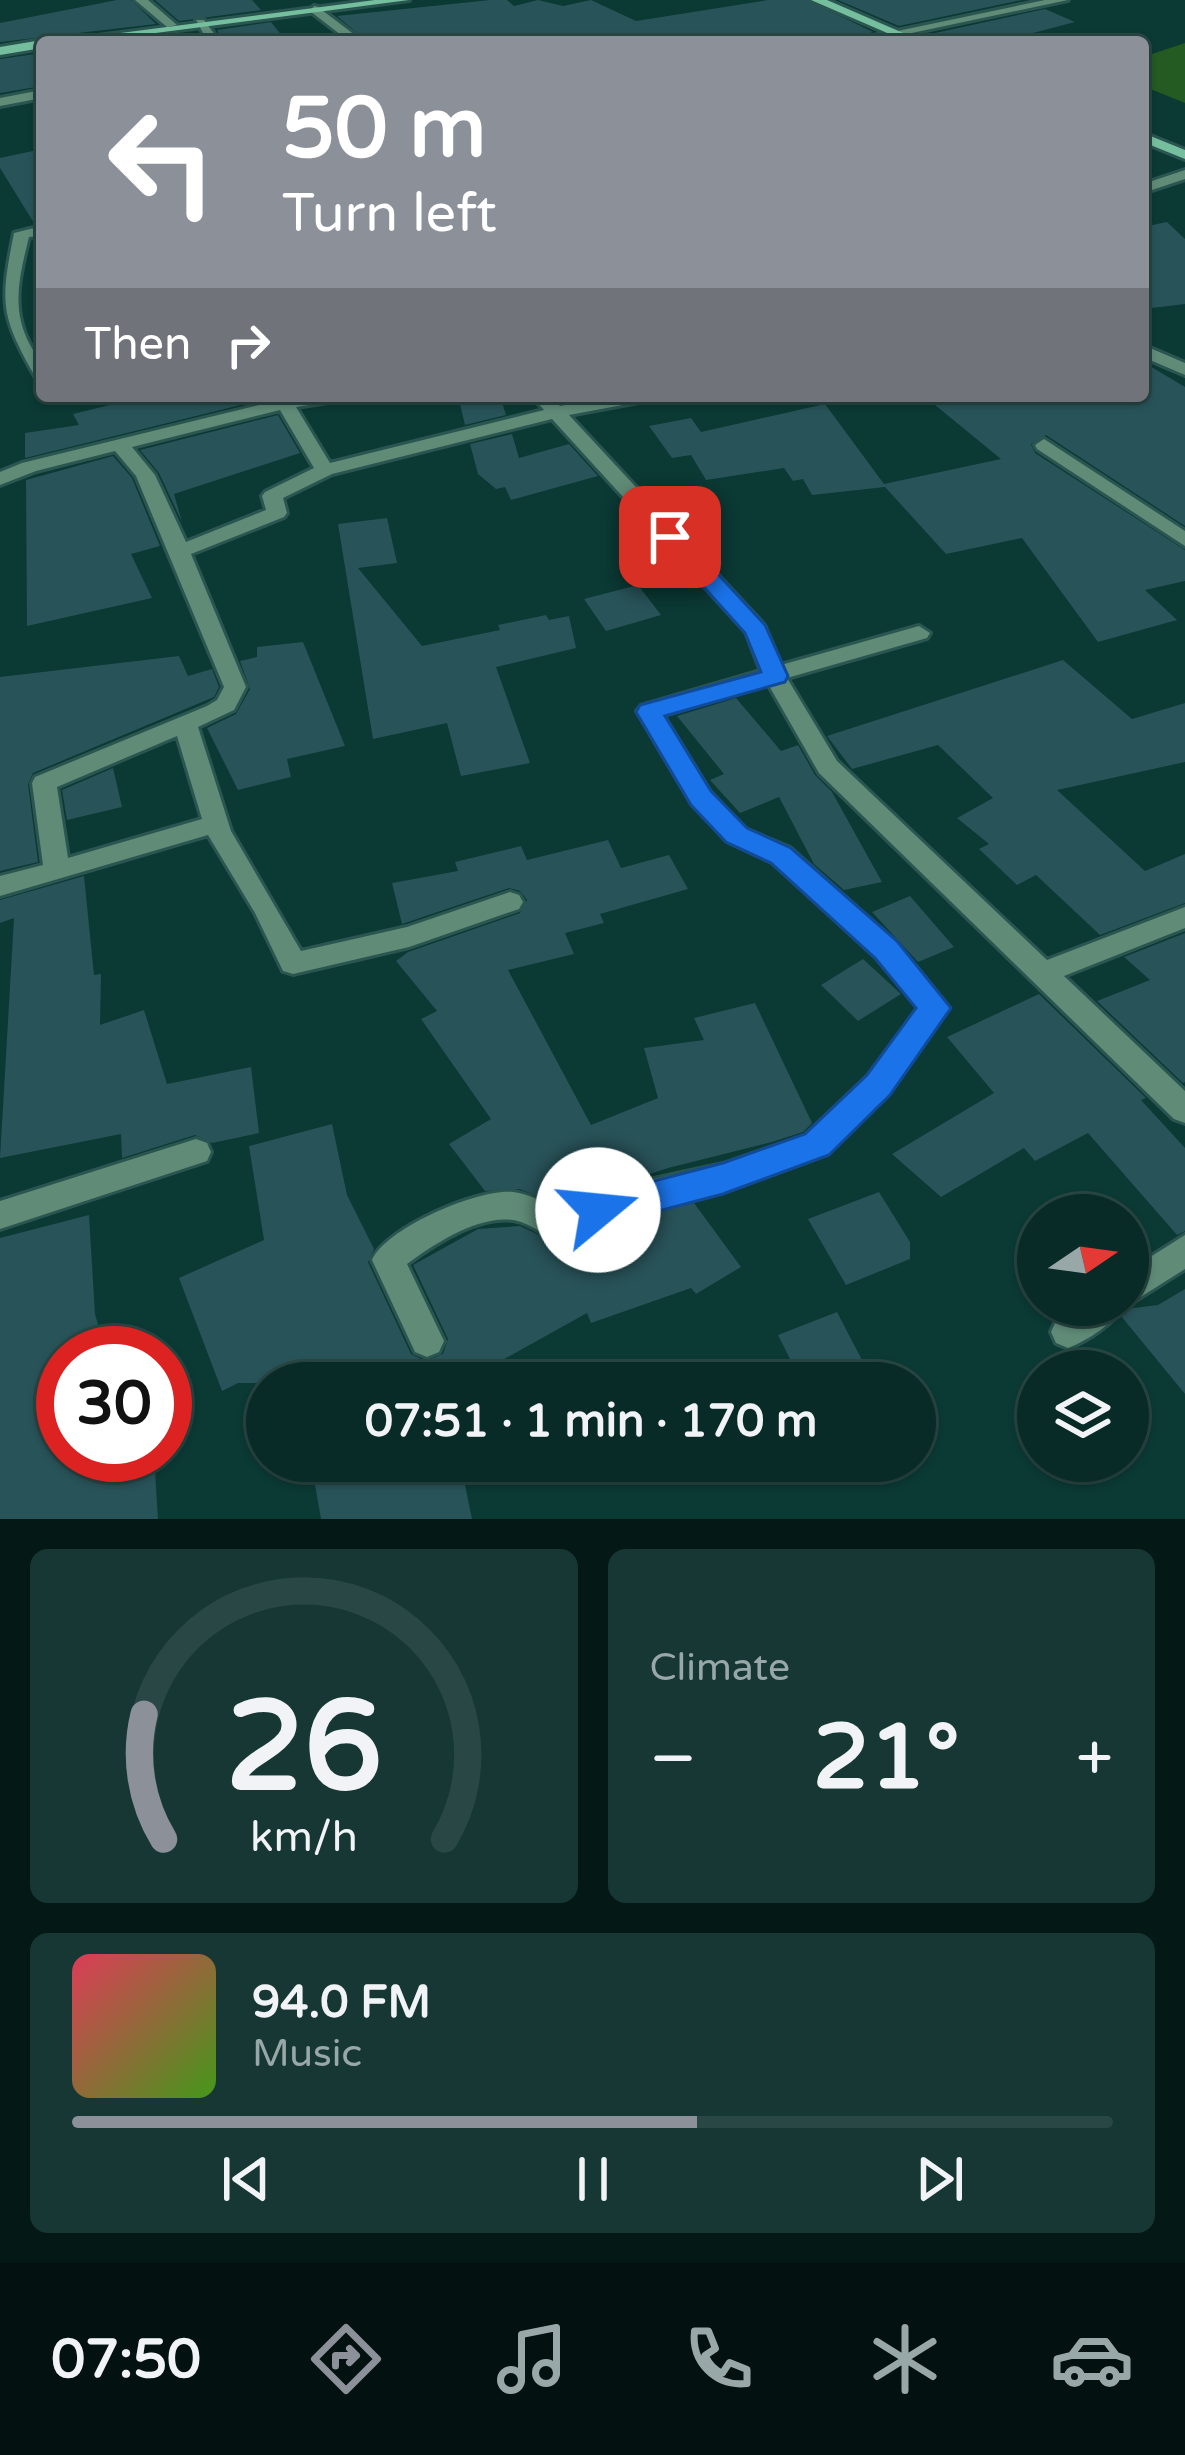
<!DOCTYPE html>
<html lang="en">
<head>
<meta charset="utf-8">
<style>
  body { margin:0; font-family:"Varela Round",sans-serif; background:#163733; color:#f1f3f6; height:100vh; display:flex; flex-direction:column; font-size:45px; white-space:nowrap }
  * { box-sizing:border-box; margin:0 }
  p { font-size:39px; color:#98a7a7 }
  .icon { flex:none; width:66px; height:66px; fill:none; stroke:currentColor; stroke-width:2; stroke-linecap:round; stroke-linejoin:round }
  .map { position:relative; height:1519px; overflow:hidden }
  .drawer { display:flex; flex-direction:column; gap:30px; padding:30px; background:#041815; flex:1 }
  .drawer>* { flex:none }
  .guide { position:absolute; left:36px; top:36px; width:1113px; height:366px; border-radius:12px; box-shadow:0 3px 9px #0004,0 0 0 3px #294744; background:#8c9099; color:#fff; overflow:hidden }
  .needle { width:78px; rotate:77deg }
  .fabs { position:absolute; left:1017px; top:1194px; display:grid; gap:24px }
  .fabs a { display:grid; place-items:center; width:132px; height:132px; border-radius:50%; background:#082b27; box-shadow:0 3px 9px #0004,0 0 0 3px #294744; font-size:60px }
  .speed { position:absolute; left:36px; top:1326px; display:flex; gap:24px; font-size:60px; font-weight:700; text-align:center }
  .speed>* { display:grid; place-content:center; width:156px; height:156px; border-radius:50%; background:#082b27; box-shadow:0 3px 9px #0004,0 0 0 3px #294744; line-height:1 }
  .speed .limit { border:18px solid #d22; background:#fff; color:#111 }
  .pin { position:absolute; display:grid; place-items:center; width:102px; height:102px; color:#fff; margin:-51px; border-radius:24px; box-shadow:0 6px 18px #0006 }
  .me { position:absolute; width:132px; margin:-66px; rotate:73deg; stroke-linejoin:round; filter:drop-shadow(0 0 9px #0008) }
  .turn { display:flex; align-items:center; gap:42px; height:252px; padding:0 48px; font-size:54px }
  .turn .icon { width:156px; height:156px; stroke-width:2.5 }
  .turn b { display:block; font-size:84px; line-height:102px }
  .then { display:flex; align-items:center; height:114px; padding:0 48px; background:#0003; gap:24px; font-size:45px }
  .big { font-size:90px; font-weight:700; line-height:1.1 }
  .drawer .card { flex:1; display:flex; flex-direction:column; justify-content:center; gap:18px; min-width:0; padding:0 42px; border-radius:18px; background:#163733 }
  .drawer .dial { align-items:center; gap:0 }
  .dial svg { height:312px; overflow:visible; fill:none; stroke:#294744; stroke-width:7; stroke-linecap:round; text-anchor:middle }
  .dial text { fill:#f1f3f6; stroke:none }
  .song { display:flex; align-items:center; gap:36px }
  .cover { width:144px; height:144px; border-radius:18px; background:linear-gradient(135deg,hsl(350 70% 55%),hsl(100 70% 35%)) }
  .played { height:12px; border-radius:6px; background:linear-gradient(90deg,#8c9099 60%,#294744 60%) }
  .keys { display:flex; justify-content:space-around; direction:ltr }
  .heat { display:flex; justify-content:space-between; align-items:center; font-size:66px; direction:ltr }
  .drawer .tiles { flex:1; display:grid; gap:30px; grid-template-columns:1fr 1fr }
  .card:last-child { grid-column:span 2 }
  .trip { position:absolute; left:246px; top:1362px; width:690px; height:120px; border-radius:60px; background:#082b27; box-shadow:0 3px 9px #0004,0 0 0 3px #294744; font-weight:700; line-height:120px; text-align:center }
  .menu { display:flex; height:192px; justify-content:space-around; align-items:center; background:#031110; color:#98a7a7 }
  .menu .icon { width:84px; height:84px }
  .menu .active { color:#8c9099 }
  .menu b { font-size:54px; color:#f1f3f6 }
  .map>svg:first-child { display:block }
  .green { fill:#245b22 }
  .building { fill:#285359 }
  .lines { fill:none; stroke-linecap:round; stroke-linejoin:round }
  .minor-casing { stroke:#2b5550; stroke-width:6 }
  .secondary-casing { stroke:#2b5550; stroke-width:6 }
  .minor { fill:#5f8b77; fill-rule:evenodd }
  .secondary { fill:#76bf9e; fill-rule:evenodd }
  .route { fill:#1a73e8; stroke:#114b97; stroke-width:3 }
</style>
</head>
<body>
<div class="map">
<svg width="1185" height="1519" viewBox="0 0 1185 1519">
  <rect width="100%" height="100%" fill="#0b3934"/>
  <!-- green -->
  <path class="green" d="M1185,43V103L1143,86V57Z"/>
  <!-- building -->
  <path class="building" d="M117,0H131L156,24L0,42V23Z
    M155,0H252L261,10L179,21Z
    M490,0H507L514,6L538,0L563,6L591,0L636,21L768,0H807L873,32L841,42H368L337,16Z
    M838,0H1022L899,26Z
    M1045,9L1075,22L999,42H928L921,36Z
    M271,22L287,42H224L217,30Z
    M42,53V86L0,93V59Z
    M42,149V222L34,223L0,168V158Z
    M1167,222L1185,239V304L1143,309V227Z
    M1143,362L1185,387V526L1046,435L1031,444L1035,453L1185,550V581L1145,590L1177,620L1098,642L1022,538L946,554L885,487L812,495L803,479L793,481L784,468L706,480L691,455L672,458L649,426L691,418L701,432L825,404L884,484L1001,459L924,396H1143Z
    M130,396H277L25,458V433L79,425L73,414L130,400Z
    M458,396H500L506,415L465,425Z
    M278,415L300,453L174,494L182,522L159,473L140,450Z
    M512,434L519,458L569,444L598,476L511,500L505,487L496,489L478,474L470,444Z
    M113,456L132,478L160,546L131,554L152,598L27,626L26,480Z
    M387,518L397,563L358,568L422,646L500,630L498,625L546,615L549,620L569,616L576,648L496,667L530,763L461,776L447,723L373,739L338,524Z
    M638,585L661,615L606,631L584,599Z
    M303,642L345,746L287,759L291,777L238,790L207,728L236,714L250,689L240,661L257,657V647Z
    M179,656L188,676L212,669L219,687L214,697L33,773L28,784L38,862L0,871V677Z
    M1063,660L1132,719L1185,703V762L1057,790L1145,871L1185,854V903L1100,935L1036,875L1017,885L979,849L989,844L957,818L993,798L938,745L852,769L827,736Z
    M736,698L781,751L798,745L815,775L832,792L882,882L844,890L814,864L779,797L740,813L710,780L724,774L677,716Z
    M113,768L122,807L67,820L62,790Z
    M608,840L621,868L669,855L688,889L600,914L604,923L565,933L574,954L508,970L591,1125L658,1098L644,1048L704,1040L694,1018L755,1003L812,1123L803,1132L772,1142L668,1168L558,1205L520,1189L485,1191L449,1144L491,1119L421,1019L437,1011L396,961L408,952L520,913L527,900L520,891L509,888L402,924L392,883L458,871L455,862L521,846L527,860Z
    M84,876L94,975L101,974L100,1025L144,1010L167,1084L251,1067L259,1133L212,1143L195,1135L122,1158L121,1134L0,1158L14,918L0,923V900Z
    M910,896L954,947L918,962L872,912Z
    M1185,933V1082L1183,1083L1097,1001L1150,980L1124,957Z
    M863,959L901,994L858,1021L821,985Z
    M1039,994L1146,1098L1141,1100L1185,1148V1231L1177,1235L1088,1133L1035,1161L1024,1148L941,1197L892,1154L994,1093L947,1037Z
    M332,1124L347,1195L374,1249L368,1262L411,1354L425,1361L443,1354L448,1339L413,1265L478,1229L520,1226L556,1243L641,1214L694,1203L741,1267L696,1294L691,1288L591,1323L587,1313L461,1383H238L222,1391L179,1278L264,1240L249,1146Z
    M879,1192L910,1242V1259L846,1285L808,1219Z
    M89,1215L95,1314L106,1353H63V1455H154L158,1519H0V1238Z
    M1185,1289V1394L1121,1316L1126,1309L1158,1305Z
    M837,1312L874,1383H802L778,1335Z
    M311,1461H460L472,1519H321Z"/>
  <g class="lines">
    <defs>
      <path id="minor" d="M135,0H148L177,25L167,27Z
        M1045,0H1068L869,42H845Z
        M314,6L318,7L364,42H350L310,11Z
        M196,20H204L220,42H208Z
        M42,90V98L0,106V98Z
        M1185,170V179L1143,193V184Z
        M42,226V236L29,237C21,270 12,301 25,334C33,355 42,355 42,379L36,378C0,315 0,303 14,233Z
        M1143,345L1185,363V375L1143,357Z
        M296,396H343L334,401L296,407L330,463L544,410L532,396H551L560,406L615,396H653L644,401L569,415L764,625L781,665L919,626L930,633L927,638L787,678L837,761L1047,960L1185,907V928L1064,976L1185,1091V1123L1174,1119L819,773L768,684L663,715L710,792L745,829L790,848L896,943L949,1008L888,1094L827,1154L723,1192L640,1210L555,1239C543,1235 533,1226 521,1222C485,1210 434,1244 407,1264L444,1341L439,1352L427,1357L415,1352L372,1260C386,1228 479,1188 513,1192C529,1194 544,1202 558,1210L640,1182L723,1164L805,1136L868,1076L919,1008L876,957L772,862L727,841L692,804L637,711L641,706L761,671L746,632L552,419L332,474L283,498L287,513L284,517L191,554L246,687L234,710L198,727L231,831L301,951L407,927L510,892L519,895L523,902L519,909L409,947L293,974L283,971L255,913L208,835L0,896V876L43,865L32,783L35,777L207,706L217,700L224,687L136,476L115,451L36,471L0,485V472L22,463ZM280,410L314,468L265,492L262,496L266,510L186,542L155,475L132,447ZM177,736L202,819L68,858L57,787Z
        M1044,439L1185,531V546L1037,449L1035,445Z
        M196,1139L207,1143L211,1152L207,1161L0,1229V1201Z
        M1185,1235V1269L1128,1305H1127L1128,1271Z
        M1078,1305H1123C1114,1324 1088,1340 1068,1348L1056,1343L1051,1332L1056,1321Z"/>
      <path id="secondary" d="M375,0H409L86,42H51Z
        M811,0H827L924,42H908Z
        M42,40L47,42H42V48L0,55V47Z
        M1143,133L1185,150V159L1143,142Z"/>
    </defs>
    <!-- minor casing -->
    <use href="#minor" class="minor-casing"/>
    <!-- secondary casing -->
    <use href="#secondary" class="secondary-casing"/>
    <!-- minor -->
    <use href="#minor" class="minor"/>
    <!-- secondary -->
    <use href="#secondary" class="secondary"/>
  </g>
  <!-- route -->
  <path class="route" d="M670,530L679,532L765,625L788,676L785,682L665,716L711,791L747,828L791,848L897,941L951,1008L890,1095L829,1155L723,1194L598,1227L585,1222L580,1210L585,1199L723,1163L805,1134L867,1075L916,1008L875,958L771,863L726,842L691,805L636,712L640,705L761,672L745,633L659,537Z"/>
</svg>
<div class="fabs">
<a><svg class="needle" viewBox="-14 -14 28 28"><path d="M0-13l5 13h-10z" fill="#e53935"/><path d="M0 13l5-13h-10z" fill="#98a7a7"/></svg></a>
<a><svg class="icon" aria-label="layers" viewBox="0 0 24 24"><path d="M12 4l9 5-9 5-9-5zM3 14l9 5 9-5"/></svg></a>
</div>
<div class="speed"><div class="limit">30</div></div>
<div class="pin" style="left:670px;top:537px;background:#d93025"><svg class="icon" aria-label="arrive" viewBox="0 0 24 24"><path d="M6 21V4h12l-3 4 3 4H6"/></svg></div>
<svg class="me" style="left:598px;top:1210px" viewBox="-20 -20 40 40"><circle r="19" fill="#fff"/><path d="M0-13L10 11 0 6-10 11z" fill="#1a73e8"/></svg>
<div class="trip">07:51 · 1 min · 170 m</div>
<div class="guide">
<div class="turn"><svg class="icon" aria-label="left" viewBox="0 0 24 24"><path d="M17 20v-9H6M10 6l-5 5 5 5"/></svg><div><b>50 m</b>Turn left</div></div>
<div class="then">Then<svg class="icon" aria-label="right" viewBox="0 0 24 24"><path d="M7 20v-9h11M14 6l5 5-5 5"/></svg></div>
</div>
</div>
<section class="drawer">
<div class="tiles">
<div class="card dial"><svg viewBox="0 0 100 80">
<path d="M14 69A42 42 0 1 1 86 69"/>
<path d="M14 69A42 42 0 0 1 9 37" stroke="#8c9099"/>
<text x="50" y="56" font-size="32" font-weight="700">26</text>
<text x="50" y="72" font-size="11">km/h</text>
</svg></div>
<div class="card"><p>Climate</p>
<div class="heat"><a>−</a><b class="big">21°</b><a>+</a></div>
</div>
<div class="card">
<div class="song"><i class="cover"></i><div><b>94.0 FM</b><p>Music</p></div></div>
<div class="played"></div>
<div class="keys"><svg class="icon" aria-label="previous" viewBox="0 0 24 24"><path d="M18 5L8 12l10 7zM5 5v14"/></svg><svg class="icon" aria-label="pause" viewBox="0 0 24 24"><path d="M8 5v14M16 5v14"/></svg><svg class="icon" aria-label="next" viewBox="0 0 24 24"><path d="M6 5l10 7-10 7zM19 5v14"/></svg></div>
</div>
</div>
</section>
<nav class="menu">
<b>07:50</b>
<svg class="icon active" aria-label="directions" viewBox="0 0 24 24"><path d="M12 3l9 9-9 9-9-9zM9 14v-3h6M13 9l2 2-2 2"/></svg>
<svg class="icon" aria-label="music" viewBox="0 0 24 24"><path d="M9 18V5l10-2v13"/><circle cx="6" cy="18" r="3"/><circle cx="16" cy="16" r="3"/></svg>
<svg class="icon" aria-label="phone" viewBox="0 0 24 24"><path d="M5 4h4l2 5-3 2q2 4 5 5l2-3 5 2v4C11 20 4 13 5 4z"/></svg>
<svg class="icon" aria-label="climate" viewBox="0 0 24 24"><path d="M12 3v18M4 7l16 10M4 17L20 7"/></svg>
<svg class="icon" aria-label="car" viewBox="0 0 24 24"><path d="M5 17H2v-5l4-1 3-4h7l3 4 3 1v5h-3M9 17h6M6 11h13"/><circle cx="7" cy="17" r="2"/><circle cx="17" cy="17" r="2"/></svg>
</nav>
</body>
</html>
